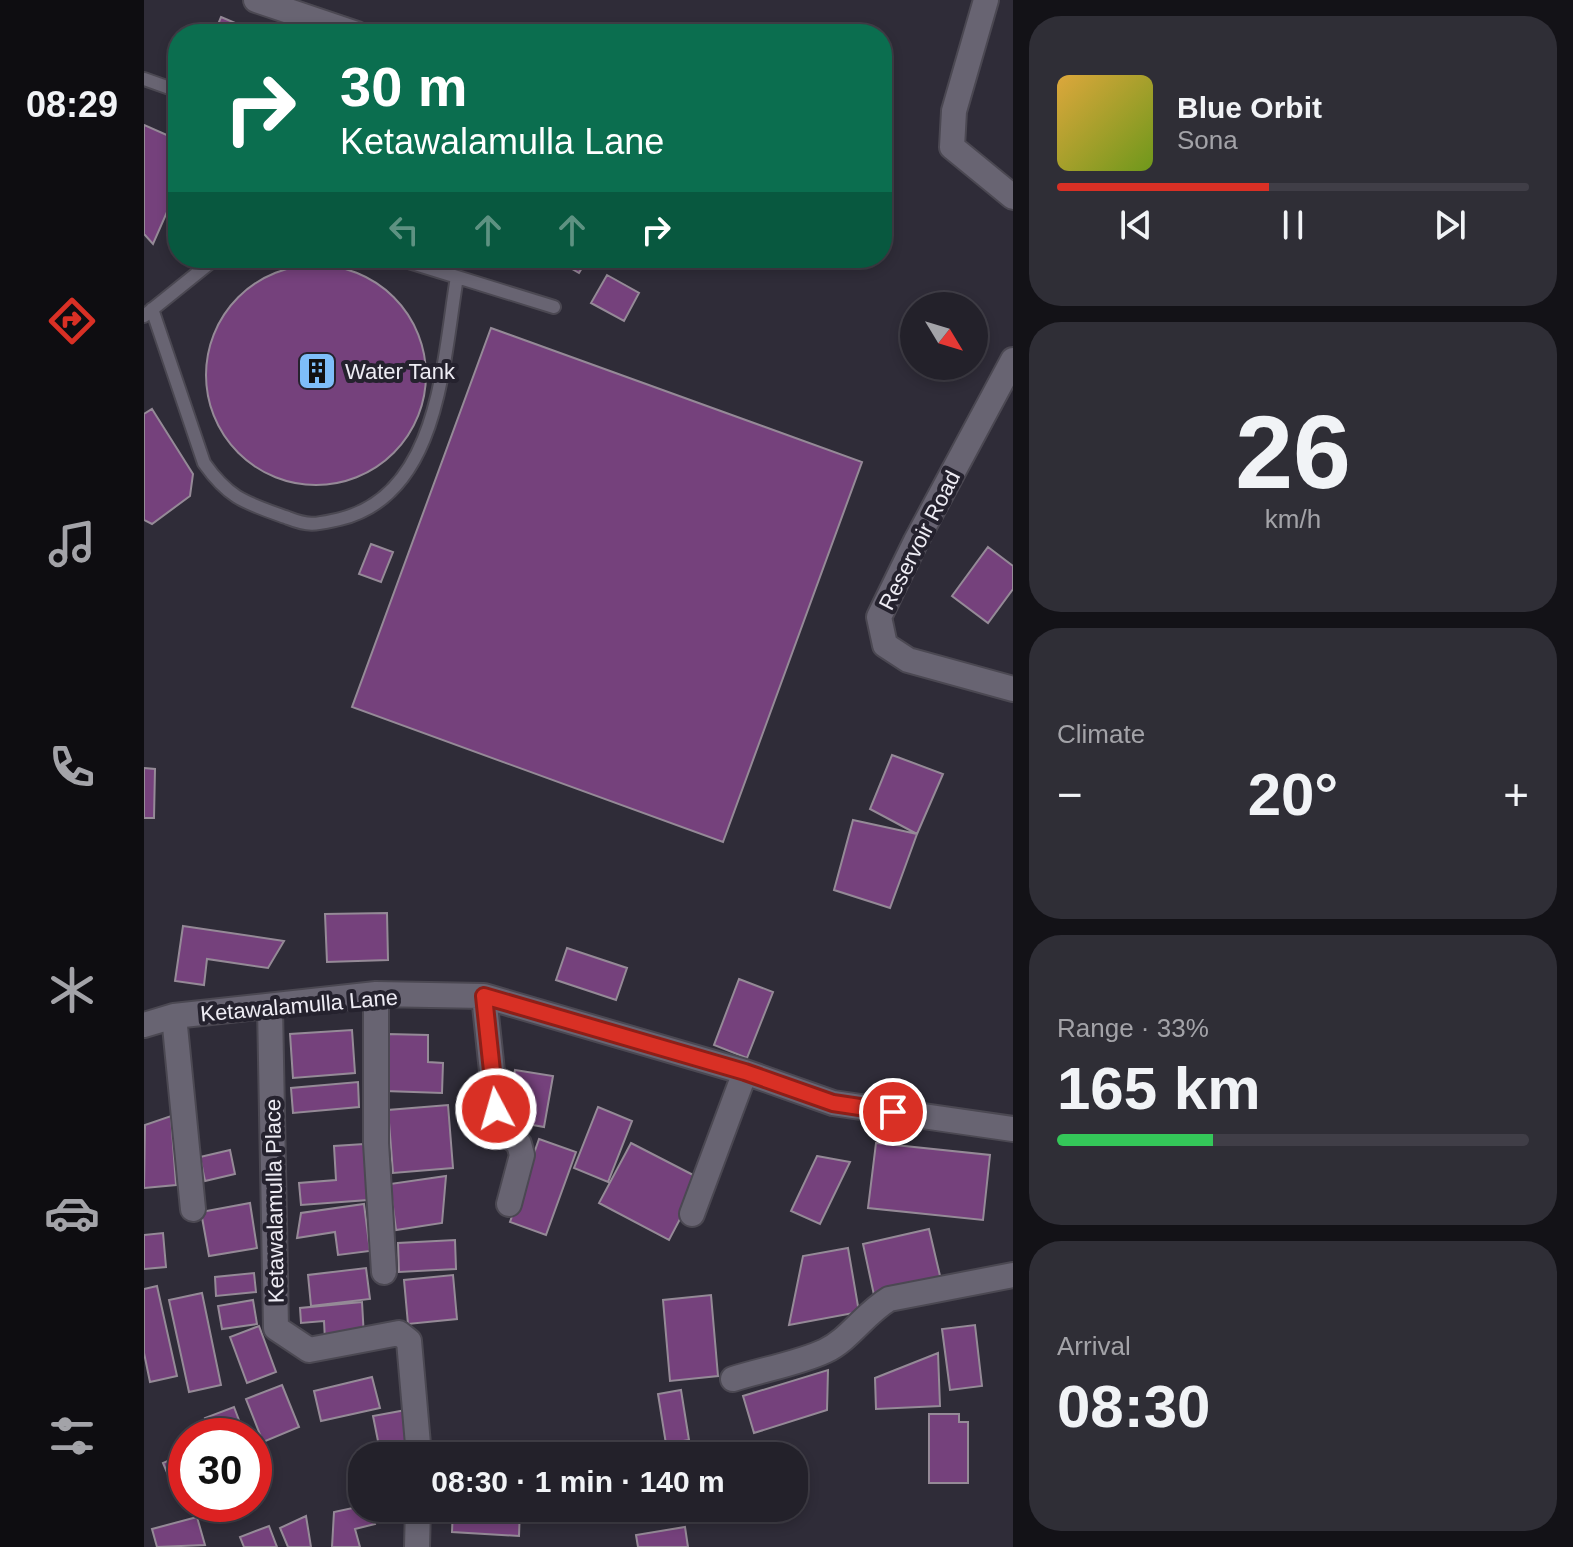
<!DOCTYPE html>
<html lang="en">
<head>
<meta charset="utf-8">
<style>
  body { margin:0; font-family:Arial,sans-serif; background:#2f2e36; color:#f1f3f6; height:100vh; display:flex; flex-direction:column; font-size:30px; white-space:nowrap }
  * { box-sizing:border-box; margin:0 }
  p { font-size:26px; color:#a3a3a8 }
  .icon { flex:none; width:44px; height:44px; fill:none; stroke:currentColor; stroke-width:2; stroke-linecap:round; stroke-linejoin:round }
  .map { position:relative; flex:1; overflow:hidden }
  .drawer { display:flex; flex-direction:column; gap:16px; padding:16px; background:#131217; width:560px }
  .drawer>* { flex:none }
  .top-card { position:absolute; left:24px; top:24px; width:724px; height:244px; border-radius:32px; box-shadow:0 4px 12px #0003,0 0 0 2px #403e47; background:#0b6e4f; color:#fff; overflow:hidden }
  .needle { width:52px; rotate:128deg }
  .fabs { position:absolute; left:756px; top:292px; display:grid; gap:16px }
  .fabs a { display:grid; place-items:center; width:88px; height:88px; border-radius:50%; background:#23212a; box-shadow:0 4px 12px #0003,0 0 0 2px #403e47; font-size:40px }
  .speed { position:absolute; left:24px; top:1418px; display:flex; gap:16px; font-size:40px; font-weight:700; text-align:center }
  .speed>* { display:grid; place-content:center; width:104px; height:104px; border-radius:50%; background:#23212a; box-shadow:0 4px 12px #0003,0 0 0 2px #403e47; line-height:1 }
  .speed .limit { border:12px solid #d22; background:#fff; color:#111 }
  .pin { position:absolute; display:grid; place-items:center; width:68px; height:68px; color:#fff; margin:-34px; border:4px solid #fff; border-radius:50%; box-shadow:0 2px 8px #0007 }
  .me { position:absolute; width:88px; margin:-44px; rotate:354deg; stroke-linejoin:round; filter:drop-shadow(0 0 6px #0008) }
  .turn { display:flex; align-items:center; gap:28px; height:168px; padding:0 40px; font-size:36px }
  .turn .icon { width:104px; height:104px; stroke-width:2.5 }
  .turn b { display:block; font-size:56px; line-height:68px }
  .lanes { display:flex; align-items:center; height:76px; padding:0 40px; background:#0003; justify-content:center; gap:40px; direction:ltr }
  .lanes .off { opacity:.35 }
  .big { font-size:60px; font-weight:700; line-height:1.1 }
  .drawer .widget { flex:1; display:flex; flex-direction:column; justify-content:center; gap:12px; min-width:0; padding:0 28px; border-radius:32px; background:#2f2e36 }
  .drawer .dial { align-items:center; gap:0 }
  .dial b { font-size:104px; line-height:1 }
  .song { display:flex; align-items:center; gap:24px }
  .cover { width:96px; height:96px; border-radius:12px; background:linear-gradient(135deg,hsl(40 70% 55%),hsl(80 70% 35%)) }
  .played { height:8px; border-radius:4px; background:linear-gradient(90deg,#d93025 45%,#403e47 45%) }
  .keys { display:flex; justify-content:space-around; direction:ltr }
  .heat { display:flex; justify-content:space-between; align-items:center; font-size:44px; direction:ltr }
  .charge { height:12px; border-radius:6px; background:linear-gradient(90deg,#34c759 33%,#403e47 0) }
  .trip { position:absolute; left:204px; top:1442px; width:460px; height:80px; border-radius:32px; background:#23212a; box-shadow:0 4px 12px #0003,0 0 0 2px #403e47; font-weight:700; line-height:80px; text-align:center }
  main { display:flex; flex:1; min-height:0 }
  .tabs { display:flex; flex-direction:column; width:144px; justify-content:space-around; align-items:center; background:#0e0d11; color:#a3a3a8 }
  .tabs .icon { width:56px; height:56px }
  .tabs .active { color:#d93025 }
  .tabs b { font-size:36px; color:#f1f3f6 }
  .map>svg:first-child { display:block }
  .building { fill:#75417c; stroke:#958a97; stroke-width:2 }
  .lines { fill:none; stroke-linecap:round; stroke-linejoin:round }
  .lane-casing { stroke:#4b4852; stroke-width:16 }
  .street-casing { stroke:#4b4852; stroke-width:28 }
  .lane { stroke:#686472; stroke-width:12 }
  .street { stroke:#686472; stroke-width:24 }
  .route-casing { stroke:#8d1f18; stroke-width:20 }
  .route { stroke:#d93025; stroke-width:14 }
  .labels { text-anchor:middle; stroke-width:8; stroke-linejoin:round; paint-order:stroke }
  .poi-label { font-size:22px; fill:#eeecf4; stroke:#25222e; text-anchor:start }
  .street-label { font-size:22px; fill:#eeecf4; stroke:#25222e }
</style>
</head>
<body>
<main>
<nav class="tabs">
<b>08:29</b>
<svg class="icon active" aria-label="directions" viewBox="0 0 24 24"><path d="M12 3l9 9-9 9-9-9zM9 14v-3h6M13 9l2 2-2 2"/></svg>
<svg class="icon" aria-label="music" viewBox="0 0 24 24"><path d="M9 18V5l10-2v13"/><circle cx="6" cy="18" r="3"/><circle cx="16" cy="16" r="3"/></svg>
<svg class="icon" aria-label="phone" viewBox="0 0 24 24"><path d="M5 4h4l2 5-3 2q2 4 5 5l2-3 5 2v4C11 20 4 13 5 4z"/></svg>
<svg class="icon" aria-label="climate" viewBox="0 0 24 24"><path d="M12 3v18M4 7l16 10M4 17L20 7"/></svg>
<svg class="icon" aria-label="car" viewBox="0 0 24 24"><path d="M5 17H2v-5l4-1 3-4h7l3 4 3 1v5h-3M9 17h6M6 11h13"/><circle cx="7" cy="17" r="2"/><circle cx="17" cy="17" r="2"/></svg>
<svg class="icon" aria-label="filters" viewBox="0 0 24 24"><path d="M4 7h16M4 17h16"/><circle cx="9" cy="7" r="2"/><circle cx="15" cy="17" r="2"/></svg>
</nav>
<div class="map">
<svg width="869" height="1547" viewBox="0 0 869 1547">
  <rect width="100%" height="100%" fill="#2f2c38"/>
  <!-- building -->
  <path class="building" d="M77,17L115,33V34H70Z
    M0,125L34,140V187L9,244L0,234Z
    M409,258H444L435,273Z
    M62 375a110 110 0 1 1 220 0a110 110 0 1 1-220 0Z
    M463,275L495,293L480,321L447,303Z
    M347,328L718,462L579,842L208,707Z
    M8,409L49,474L46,496L8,524L0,520V414Z
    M227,544L249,552L237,582L215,574Z
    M844,547L869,566V589L844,623L808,596Z
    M748,755L799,774L773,834L726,809Z
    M0,768L11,769L10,818H0Z
    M709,820L773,834L746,908L690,890Z
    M243,913L244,960L183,962L181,914Z
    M39,926L140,941L124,968L63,959L60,985L31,981Z
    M423,948L483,968L472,1000L412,980Z
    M595,979L629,992L603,1058L570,1045Z
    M208,1030L211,1073L149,1078L146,1034Z
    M243,1034L284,1035V1062L299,1063L298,1093L241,1091Z
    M371,1070L409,1076L400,1127L361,1120Z
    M214,1082L215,1107L149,1113L147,1088Z
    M304,1105L309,1168L249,1173L244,1110Z
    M454,1107L488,1121L464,1182L430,1168Z
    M27,1116L32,1185L0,1188L1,1125Z
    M395,1139L432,1152L402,1235L366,1222Z
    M487,1143L557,1179L525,1240L455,1203Z
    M732,1143L846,1155L839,1220L724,1208Z
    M220,1144L224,1200L157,1205L155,1183L192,1180L190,1146Z
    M86,1150L91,1174L61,1181L56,1157Z
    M673,1156L706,1162L676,1224L647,1211Z
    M302,1176L298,1223L252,1230L246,1184Z
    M106,1203L113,1248L65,1256L57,1212Z
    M220,1204L226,1251L194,1255L191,1232L153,1238L157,1213Z
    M785,1229L797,1280L730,1295L719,1244Z
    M19,1233L22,1267L0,1269V1235Z
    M311,1240L312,1269L255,1272L254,1243Z
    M704,1248L715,1312L645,1325L659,1256Z
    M222,1268L226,1299L167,1306L164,1275Z
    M110,1273L112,1292L72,1296L71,1277Z
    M309,1275L313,1319L264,1324L260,1280Z
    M13,1286L33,1376L6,1382L0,1353V1289Z
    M58,1293L77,1385L45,1392L25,1300Z
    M567,1295L574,1376L526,1381L519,1300Z
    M109,1300L113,1324L78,1329L74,1306Z
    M218,1302L220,1337L181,1340L180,1321L157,1323L156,1308Z
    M831,1325L838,1386L806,1390L798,1329Z
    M115,1326L132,1372L103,1383L86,1337Z
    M794,1353L796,1406L732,1409L731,1378Z
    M684,1370L683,1410L610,1433L599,1396Z
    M228,1377L236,1408L177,1421L170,1391Z
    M138,1385L155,1427L119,1442L102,1399Z
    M537,1390L545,1440L522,1444L514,1394Z
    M90,1407L101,1436H68L61,1418Z
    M262,1410L270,1454L237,1456L229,1416Z
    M785,1414H815V1422H824V1483H785Z
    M42,1453V1498L35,1501L19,1463Z
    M218,1506V1508H227L231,1524L211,1529L216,1547H188L190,1512Z
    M309,1508H376L375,1536L308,1532Z
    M162,1516L167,1547H144L136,1528Z
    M53,1517L61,1545L13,1547L8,1529Z
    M125,1526L133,1547H100L96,1537Z
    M541,1527L544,1547H494L492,1535Z"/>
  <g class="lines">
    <defs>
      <path id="lane" d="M0,79L34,91
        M252,258L410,307
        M8,309L60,463C86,500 103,503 144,518C167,527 173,524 196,519C296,495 299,359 313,277
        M0,316L72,258"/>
      <path id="street" d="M112,0L213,34
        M842,0L810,111L808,147L869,197
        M869,360L772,541L735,617L741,645L764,660L869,689
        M232,994V1143L240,1272
        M340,996L352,1109L365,1135L375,1144L378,1155L365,1204
        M126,1007L132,1328L165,1350L255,1333L265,1341L275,1456
        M30,1016L49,1209
        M0,1025L30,1016L232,994L340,996L601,1072L689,1103L869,1129
        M548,1214L601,1072
        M589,1379C617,1370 656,1363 681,1351C705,1340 720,1314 745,1299L869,1275
        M273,1547L274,1508"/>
    </defs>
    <!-- lane casing -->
    <use href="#lane" class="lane-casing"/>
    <!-- street casing -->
    <use href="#street" class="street-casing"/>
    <!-- lane -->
    <use href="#lane" class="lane"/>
    <!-- street -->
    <use href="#street" class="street"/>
  </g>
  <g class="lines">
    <defs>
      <path id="route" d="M352,1109L340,996L601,1072L689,1103L749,1112"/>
    </defs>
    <!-- route casing -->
    <use href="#route" class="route-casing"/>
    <!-- route -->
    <use href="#route" class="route"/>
  </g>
  <!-- icons -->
  <defs>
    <symbol id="building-square" viewBox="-11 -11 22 22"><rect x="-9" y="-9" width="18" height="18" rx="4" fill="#7ebef9" stroke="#25222e"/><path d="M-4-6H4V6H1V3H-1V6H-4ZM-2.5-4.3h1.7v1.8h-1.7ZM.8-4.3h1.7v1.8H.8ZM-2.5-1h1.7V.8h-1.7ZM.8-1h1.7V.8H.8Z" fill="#111"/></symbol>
  </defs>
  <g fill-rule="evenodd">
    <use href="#building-square" x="151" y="349" width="44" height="44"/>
  </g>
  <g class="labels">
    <!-- poi labels -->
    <g class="poi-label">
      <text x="201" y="379">Water Tank</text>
    </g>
    <!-- street labels -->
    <g class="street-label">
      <text transform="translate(775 540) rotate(-63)" y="8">Reservoir Road</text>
      <text transform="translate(155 1005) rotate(-5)" y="8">Ketawalamulla Lane</text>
      <text transform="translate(130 1201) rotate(-91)" y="8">Ketawalamulla Place</text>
    </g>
  </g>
</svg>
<div class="fabs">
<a><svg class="needle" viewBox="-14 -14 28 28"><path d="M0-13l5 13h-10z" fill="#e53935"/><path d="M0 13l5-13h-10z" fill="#a3a3a8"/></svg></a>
</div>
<div class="speed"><div class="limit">30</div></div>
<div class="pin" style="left:749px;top:1112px;background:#d93025"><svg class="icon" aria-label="arrive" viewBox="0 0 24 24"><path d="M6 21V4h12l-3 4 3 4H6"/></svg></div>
<svg class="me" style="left:352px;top:1109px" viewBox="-20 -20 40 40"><circle r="17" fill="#d93025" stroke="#fff" stroke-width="3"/><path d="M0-11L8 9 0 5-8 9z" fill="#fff"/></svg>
<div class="trip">08:30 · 1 min · 140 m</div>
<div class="top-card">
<div class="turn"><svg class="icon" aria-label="right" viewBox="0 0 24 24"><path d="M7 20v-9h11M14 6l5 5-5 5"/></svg><div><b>30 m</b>Ketawalamulla Lane</div></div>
<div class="lanes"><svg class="icon off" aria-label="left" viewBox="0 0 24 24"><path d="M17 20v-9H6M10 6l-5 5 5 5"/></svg><svg class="icon off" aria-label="ahead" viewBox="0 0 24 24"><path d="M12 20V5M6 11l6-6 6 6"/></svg><svg class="icon off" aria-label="ahead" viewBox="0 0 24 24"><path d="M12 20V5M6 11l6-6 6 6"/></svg><svg class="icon" aria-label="right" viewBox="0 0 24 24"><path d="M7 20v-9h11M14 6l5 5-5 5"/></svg></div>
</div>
</div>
<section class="drawer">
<div class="widget">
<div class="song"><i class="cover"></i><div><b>Blue Orbit</b><p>Sona</p></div></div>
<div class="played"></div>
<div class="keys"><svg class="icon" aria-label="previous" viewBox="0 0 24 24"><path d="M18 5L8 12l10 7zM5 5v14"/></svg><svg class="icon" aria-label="pause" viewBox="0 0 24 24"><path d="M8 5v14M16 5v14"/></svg><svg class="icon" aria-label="next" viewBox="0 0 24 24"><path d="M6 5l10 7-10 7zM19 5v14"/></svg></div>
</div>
<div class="widget dial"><b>26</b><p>km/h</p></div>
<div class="widget"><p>Climate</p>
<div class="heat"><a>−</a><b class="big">20°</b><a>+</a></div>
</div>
<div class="widget"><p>Range · 33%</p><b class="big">165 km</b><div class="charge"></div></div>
<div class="widget"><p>Arrival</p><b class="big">08:30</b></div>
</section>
</main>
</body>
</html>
